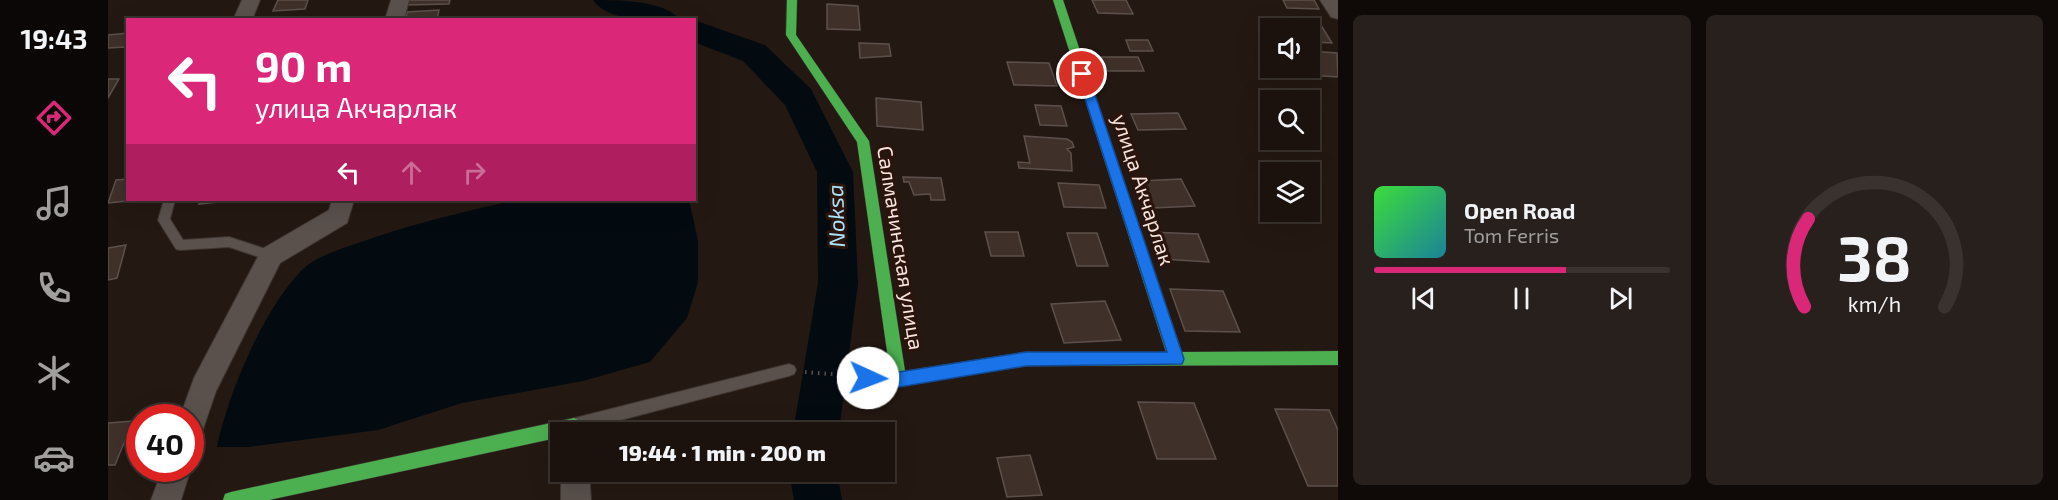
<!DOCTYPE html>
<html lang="en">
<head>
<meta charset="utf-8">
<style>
  body { margin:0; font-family:"Exo 2",sans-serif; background:#28201c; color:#f1f3f6; height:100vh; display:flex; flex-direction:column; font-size:22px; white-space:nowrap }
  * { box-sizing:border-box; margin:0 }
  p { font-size:20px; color:#a09e9e }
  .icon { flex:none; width:33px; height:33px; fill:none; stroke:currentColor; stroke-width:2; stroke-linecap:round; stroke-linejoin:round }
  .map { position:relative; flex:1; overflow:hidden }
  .details { display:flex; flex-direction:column; gap:15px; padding:15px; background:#0f0a08; width:720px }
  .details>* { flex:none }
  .banner { position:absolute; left:18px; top:18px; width:570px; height:183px; border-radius:0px; box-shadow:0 6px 24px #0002,0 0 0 2px #39322e; background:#db2777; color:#fff; overflow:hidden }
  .buttons { position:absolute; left:1152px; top:18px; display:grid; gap:12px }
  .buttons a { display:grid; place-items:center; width:60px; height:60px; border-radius:0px; background:#1b120e; box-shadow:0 6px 24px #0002,0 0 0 2px #39322e; font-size:30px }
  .speed { position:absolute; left:18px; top:404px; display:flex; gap:12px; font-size:30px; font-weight:700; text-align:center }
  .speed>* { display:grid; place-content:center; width:78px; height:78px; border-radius:50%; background:#1b120e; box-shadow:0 6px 24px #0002,0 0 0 2px #39322e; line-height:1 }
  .speed .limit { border:9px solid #d22; background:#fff; color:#111 }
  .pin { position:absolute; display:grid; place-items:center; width:51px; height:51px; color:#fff; margin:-26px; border:3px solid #fff; border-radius:50%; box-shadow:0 2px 6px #0007 }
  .me { position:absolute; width:66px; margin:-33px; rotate:92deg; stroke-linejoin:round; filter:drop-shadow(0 0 4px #0008) }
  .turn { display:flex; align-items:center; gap:21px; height:126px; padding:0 30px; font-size:27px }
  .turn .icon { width:78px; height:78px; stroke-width:2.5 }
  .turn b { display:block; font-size:42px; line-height:51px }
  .lanes { display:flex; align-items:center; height:57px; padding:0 30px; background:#0003; justify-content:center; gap:30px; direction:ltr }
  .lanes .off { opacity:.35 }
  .details .card { flex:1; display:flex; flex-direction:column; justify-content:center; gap:9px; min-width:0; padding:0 21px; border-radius:9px; background:#28201c }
  .details .dial { align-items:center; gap:0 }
  .dial svg { height:156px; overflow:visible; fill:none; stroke:#39322e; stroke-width:7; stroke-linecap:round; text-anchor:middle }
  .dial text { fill:#f1f3f6; stroke:none }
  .song { display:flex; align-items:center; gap:18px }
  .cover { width:72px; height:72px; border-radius:9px; background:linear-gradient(135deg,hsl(120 70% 55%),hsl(190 70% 35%)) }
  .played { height:6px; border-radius:3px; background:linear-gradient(90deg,#db2777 65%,#39322e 65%) }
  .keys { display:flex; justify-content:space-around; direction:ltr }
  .details .tiles { flex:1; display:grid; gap:15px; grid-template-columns:repeat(2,1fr) }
  .trip { position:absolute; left:442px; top:422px; width:345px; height:60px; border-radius:0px; background:#1b120e; box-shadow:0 6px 24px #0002,0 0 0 2px #39322e; font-weight:800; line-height:60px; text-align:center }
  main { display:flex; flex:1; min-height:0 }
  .dock { display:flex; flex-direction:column; width:108px; justify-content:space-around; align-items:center; background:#0b0706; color:#a09e9e }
  .dock .icon { width:42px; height:42px }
  .dock .on { color:#db2777 }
  .dock b { font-size:27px; color:#f1f3f6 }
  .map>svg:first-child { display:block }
  .water { fill:#030b11 }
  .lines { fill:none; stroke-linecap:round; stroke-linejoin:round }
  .river { fill:#030b11; fill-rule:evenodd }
  .building { fill:#40302a; stroke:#5c504c; stroke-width:1.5 }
  .lane-casing { stroke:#3f3631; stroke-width:2 }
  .street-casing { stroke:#3f3631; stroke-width:2 }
  .fast-casing { stroke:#3f3631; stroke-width:1 }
  .path { stroke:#5b514d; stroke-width:4; stroke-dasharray:1.5 5; stroke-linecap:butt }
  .lane { fill:#5a514d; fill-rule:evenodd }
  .street { fill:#5a514d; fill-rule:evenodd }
  .fast { fill:#4caf50; fill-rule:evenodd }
  .route { fill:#1a73e8; stroke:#114b97; stroke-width:1.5 }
  .labels { text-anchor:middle; stroke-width:6; stroke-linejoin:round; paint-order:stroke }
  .street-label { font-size:21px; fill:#f6e5df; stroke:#2b140b }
  .water-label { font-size:22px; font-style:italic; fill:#aae5fc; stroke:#2b140b }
</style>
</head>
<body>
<main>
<nav class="dock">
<b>19:43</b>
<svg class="icon on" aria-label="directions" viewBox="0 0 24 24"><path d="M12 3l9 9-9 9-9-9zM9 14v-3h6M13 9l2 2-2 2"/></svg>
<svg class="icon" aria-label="music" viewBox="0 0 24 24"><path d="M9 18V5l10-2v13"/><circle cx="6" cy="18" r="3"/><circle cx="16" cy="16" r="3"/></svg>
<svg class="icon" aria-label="phone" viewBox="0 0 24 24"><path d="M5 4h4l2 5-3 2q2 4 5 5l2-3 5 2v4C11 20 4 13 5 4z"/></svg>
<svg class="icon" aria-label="climate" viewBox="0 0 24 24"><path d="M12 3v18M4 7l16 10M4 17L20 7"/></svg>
<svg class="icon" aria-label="car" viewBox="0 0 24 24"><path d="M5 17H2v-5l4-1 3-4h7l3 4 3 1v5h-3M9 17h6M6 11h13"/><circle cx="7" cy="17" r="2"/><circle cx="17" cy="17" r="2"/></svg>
</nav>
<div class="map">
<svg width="1230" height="500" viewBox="0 0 1230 500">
  <rect width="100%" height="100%" fill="#241812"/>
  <!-- water -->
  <path class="water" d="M409,200H577L582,204L590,241V282L579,318L542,362L475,381L354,403L270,430L141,447H109C120,394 155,310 193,271C206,257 232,249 250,243C303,224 354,212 409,200Z"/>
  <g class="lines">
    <!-- river -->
    <path class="river" d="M485,0C508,0 558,0 572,20C548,20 500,23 485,0Z
      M586,20L657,45L703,89L745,172L750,283L731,432H685L710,283L709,172L677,105L635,61L586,42Z
      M681,471H729L734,500H686Z"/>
  </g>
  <!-- building -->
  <path class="building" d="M170,0H200L197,9L165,11Z
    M301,0H342L341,4L299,5Z
    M984,0H1018L1025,14L990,13Z
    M1175,0H1206L1211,9L1179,8Z
    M719,4L750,6L752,30L719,29Z
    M331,10L329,20H298L299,12Z
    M1169,20L1211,22L1224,43L1202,42V28H1173Z
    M20,33L18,47L0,48V35Z
    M1018,40H1040L1045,51H1022Z
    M751,43L781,44L783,56L752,58Z
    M1202,51L1229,53L1230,77L1201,75L1197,68H1202Z
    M991,57H1030L1036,71H996Z
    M899,62L941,63L949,86L906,85Z
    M0,79H11L0,98Z
    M768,98L813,102L815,130L769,126Z
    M927,105L953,106L959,126L932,125Z
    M1070,113L1078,129L1030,130L1023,114Z
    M916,136L959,139L964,142L966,147L959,149L963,153L964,171L911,168L910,162L922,163Z
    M795,177L833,178L837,200H823L822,194L806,195L801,182H796Z
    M20,179V200H29L0,203L8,180Z
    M1073,179L1087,206L1045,208L1032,181Z
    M950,183L991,185L998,208L956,207Z
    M93,200H129L91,204Z
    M877,232H910L916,256H883Z
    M1043,232L1090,234L1101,262L1053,259Z
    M959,233H989L1000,266H969Z
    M18,245L9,278L0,280V248Z
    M1062,289L1115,291L1132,332L1077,331Z
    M997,301L1013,340L956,343L943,304Z
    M1030,402L1086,403L1108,459H1049Z
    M1167,409L1221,410L1230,430V486H1200Z
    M25,421L7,465H0V423Z
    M922,455L934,495L899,497L889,458Z"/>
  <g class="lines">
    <defs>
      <path id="lane" d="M56,200H67L62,219L75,240L121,237L167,252L169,256L167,260L163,261L121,247L72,250L68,249L50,220Z
        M681,364L686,366L688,370L686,374L681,376L467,432L462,430L460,425L462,420L467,418Z"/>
      <path id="street" d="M134,0H152L144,20H125Z
        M283,0H301L296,20H277Z
        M1212,0H1230V19L1223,17Z
        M224,200H246L239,223L172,263L108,391L92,438L82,442V417H72L86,378L154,249L221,210Z
        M82,466L83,468L73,500H43L55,468H82Z
        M453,470L481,471L483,500H453Z"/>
      <path id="fast" d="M679,0H689L688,35L761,141L797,371L918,352H1058L945,0H955L1073,352L1230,351V365L918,366L791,386L755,383L752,378L755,373L760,371L782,372L749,142L678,35Z
        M466,418L472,421L474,432H453V437L161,500H115L117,494L123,492Z"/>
    </defs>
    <!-- lane casing -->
    <use href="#lane" class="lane-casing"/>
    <!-- street casing -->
    <use href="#street" class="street-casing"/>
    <!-- fast casing -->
    <use href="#fast" class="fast-casing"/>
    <!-- path -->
    <path class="path" d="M697,372L734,375"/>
    <!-- lane -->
    <use href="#lane" class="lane"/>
    <!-- street -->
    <use href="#street" class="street"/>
    <!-- fast -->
    <use href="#fast" class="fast"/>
  </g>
  <!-- route -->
  <path class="route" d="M974,70L980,74L1076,359L1074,364L918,366L791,387L755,383L753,378L755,373L791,372L918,352H1059L969,74Z"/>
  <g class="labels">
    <!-- street labels -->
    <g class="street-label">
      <text transform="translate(1035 190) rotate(72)" y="7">улица Акчарлак</text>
      <text transform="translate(792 248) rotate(81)" y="7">Салмачинская улица</text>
    </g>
    <!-- water labels -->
    <g class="water-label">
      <text transform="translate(728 216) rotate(-92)" y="8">Noksa</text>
    </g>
  </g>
</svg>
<div class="buttons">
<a><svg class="icon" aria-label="sound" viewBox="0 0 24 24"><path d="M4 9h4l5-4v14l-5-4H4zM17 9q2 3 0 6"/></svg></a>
<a><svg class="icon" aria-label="search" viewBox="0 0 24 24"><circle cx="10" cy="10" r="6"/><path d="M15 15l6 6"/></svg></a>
<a><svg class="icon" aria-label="layers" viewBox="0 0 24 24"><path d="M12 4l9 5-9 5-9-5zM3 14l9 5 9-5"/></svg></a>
</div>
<div class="speed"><div class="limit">40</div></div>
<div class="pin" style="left:974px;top:74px;background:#d93025"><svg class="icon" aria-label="arrive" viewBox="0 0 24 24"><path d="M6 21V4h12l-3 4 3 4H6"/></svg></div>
<svg class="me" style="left:760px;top:378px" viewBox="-20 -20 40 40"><circle r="19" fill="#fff"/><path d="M0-13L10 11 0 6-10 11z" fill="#1a73e8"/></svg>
<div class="trip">19:44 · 1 min · 200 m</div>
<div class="banner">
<div class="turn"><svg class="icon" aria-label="left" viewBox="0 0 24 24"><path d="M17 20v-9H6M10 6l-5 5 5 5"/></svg><div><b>90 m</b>улица Акчарлак</div></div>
<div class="lanes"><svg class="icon" aria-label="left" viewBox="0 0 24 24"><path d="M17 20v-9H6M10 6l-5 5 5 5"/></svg><svg class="icon off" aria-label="ahead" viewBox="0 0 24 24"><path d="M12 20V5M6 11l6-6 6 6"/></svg><svg class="icon off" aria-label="right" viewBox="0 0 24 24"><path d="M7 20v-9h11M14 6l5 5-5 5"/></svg></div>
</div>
</div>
<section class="details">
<div class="tiles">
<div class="card">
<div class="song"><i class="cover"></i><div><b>Open Road</b><p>Tom Ferris</p></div></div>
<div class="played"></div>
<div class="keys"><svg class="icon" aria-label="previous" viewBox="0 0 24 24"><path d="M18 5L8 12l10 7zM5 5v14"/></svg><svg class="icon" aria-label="pause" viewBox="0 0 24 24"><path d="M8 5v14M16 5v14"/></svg><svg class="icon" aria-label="next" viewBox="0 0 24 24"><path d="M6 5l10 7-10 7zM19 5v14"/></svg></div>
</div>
<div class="card dial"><svg viewBox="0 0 100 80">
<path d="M14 69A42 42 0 1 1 86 69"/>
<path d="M14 69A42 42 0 0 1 16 24" stroke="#db2777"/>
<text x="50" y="56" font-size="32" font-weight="700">38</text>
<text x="50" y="72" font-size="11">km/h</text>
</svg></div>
</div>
</section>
</main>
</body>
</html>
